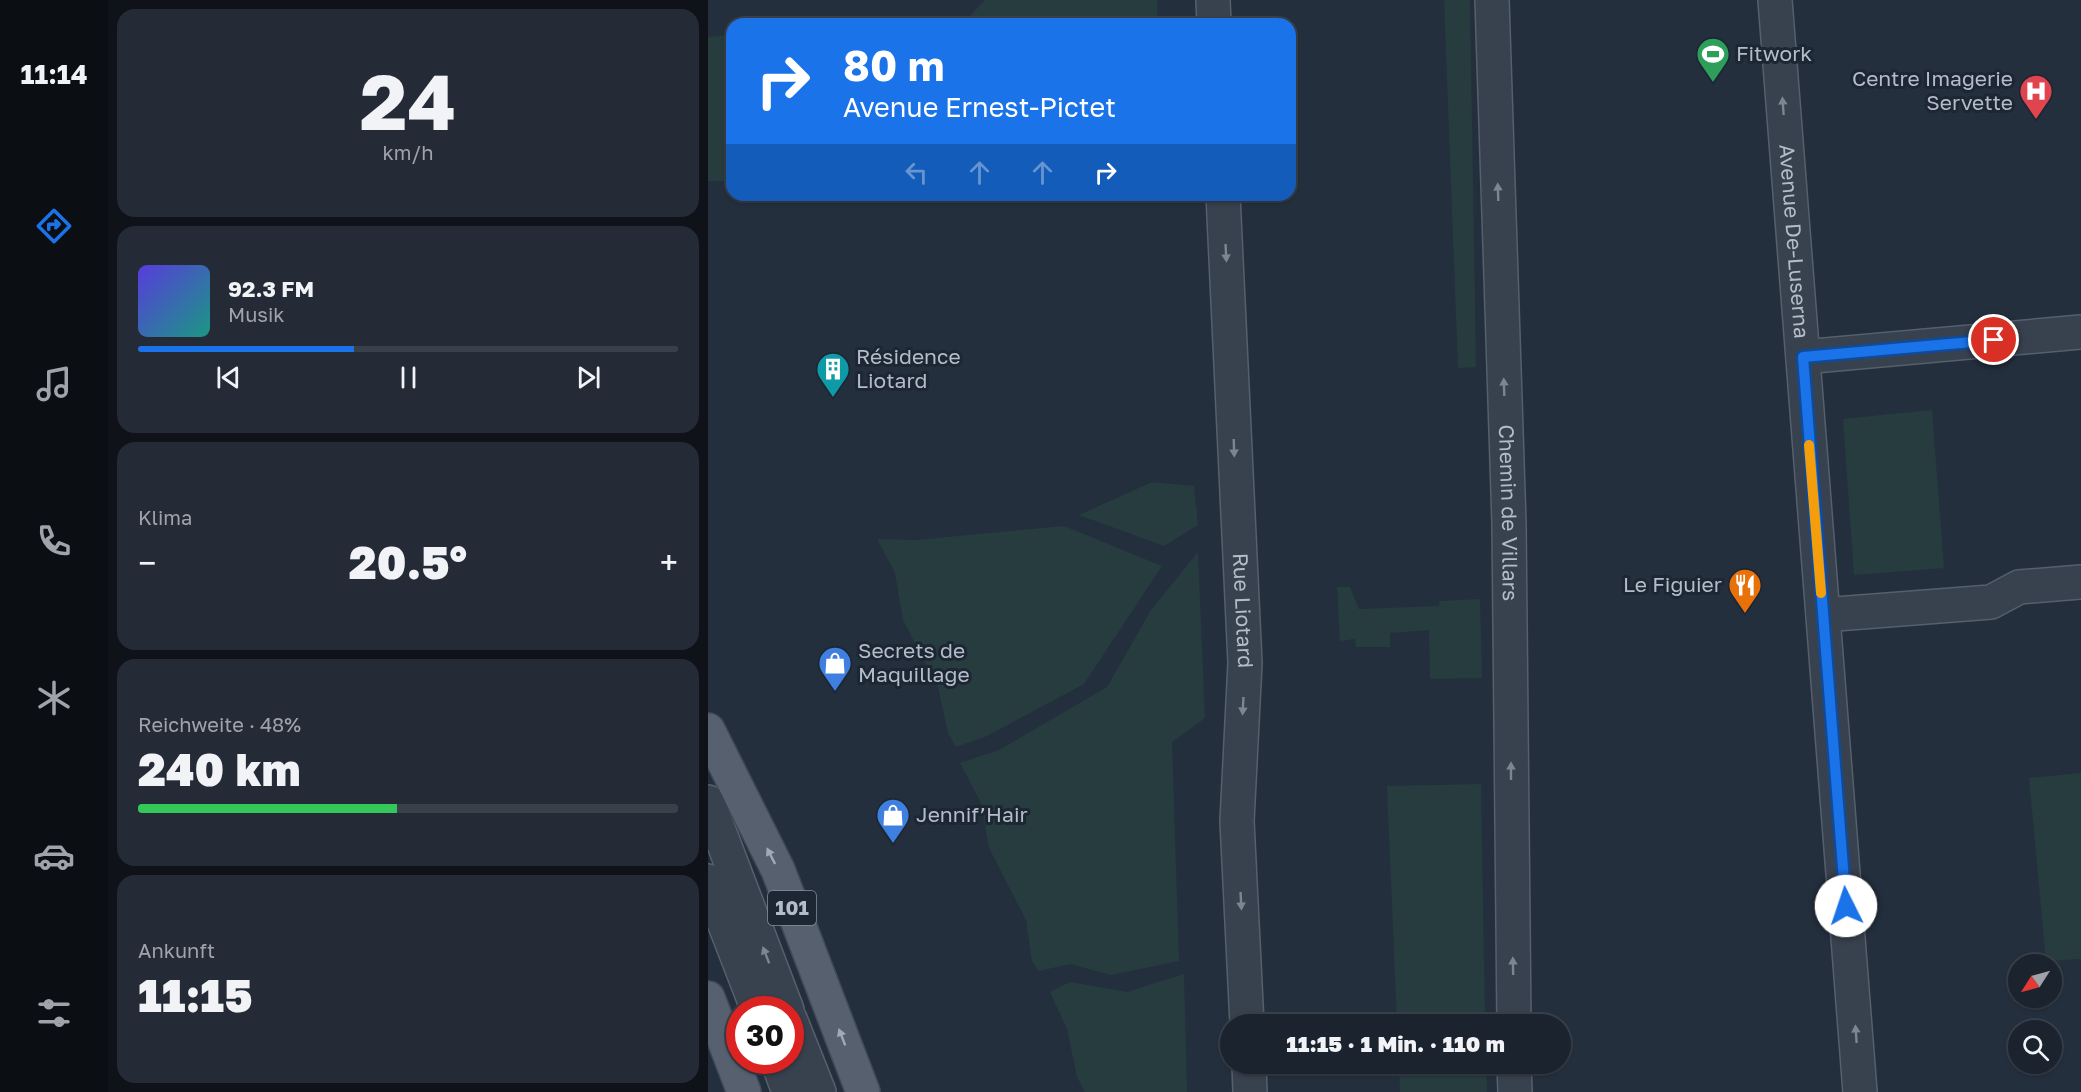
<!DOCTYPE html>
<html lang="de">
<head>
<meta charset="utf-8">
<style>
  body { margin:0; font-family:"Golos Text",sans-serif; background:#242b36; color:#f1f3f6; height:100vh; display:flex; flex-direction:column; font-size:22px; white-space:nowrap }
  * { box-sizing:border-box; margin:0 }
  p { font-size:20px; color:#a0a4aa }
  .icon { flex:none; width:33px; height:33px; fill:none; stroke:currentColor; stroke-width:2; stroke-linecap:round; stroke-linejoin:round }
  .map { position:relative; flex:1; overflow:hidden }
  .details { display:flex; flex-direction:column; gap:9px; padding:9px; background:#0f1319; width:600px }
  .details>* { flex:none }
  .hud { position:absolute; left:18px; top:18px; width:570px; height:183px; border-radius:18px; box-shadow:0 2px 4px #0004,0 0 0 2px #39404a; background:#1a73e8; color:#fff; overflow:hidden }
  .needle { width:39px; rotate:234deg }
  .tools { position:absolute; left:1300px; top:954px; display:grid; gap:12px }
  .tools a { display:grid; place-items:center; width:54px; height:54px; border-radius:50%; background:#1b232e; box-shadow:0 2px 4px #0004,0 0 0 2px #39404a; font-size:30px }
  .speed { position:absolute; left:18px; top:996px; display:flex; gap:12px; font-size:30px; font-weight:700; text-align:center }
  .speed>* { display:grid; place-content:center; width:78px; height:78px; border-radius:50%; background:#1b232e; box-shadow:0 2px 4px #0004,0 0 0 2px #39404a; line-height:1 }
  .speed .limit { border:9px solid #d22; background:#fff; color:#111 }
  .pin { position:absolute; display:grid; place-items:center; width:51px; height:51px; color:#fff; margin:-26px; border:3px solid #fff; border-radius:50%; box-shadow:0 2px 6px #0007 }
  .me { position:absolute; width:66px; margin:-33px; rotate:356deg; stroke-linejoin:round; filter:drop-shadow(0 0 4px #0008) }
  .turn { display:flex; align-items:center; gap:21px; height:126px; padding:0 18px; font-size:27px }
  .turn .icon { width:78px; height:78px; stroke-width:2.5 }
  .turn b { display:block; font-size:42px; line-height:51px }
  .lanes { display:flex; align-items:center; height:57px; padding:0 18px; background:#0003; justify-content:center; gap:30px; direction:ltr }
  .lanes .off { opacity:.35 }
  .big { font-size:45px; font-weight:800; line-height:1.1 }
  .details .tile { flex:1; display:flex; flex-direction:column; justify-content:center; gap:9px; min-width:0; padding:0 21px; border-radius:18px; background:#242b36 }
  .details .dial { align-items:center; gap:0 }
  .dial b { font-size:78px; line-height:1 }
  .song { display:flex; align-items:center; gap:18px }
  .cover { width:72px; height:72px; border-radius:9px; background:linear-gradient(135deg,hsl(250 70% 55%),hsl(170 70% 35%)) }
  .played { height:6px; border-radius:3px; background:linear-gradient(90deg,#1a73e8 40%,#39404a 40%) }
  .keys { display:flex; justify-content:space-around; direction:ltr }
  .heat { display:flex; justify-content:space-between; align-items:center; font-size:33px; direction:ltr }
  .charge { height:9px; border-radius:4px; background:linear-gradient(90deg,#34c759 48%,#39404a 0) }
  .trip { position:absolute; left:512px; top:1014px; width:351px; height:60px; border-radius:30px; background:#1b232e; box-shadow:0 2px 4px #0004,0 0 0 2px #39404a; font-weight:800; line-height:60px; text-align:center }
  main { display:flex; flex:1; min-height:0 }
  .tab-bar { display:flex; flex-direction:column; width:108px; justify-content:space-around; align-items:center; background:#0b0e12; color:#a0a4aa }
  .tab-bar .icon { width:42px; height:42px }
  .tab-bar .current { color:#1a73e8 }
  .tab-bar b { font-size:27px; color:#f1f3f6 }
  .map>svg:first-child { display:block }
  .green { fill:#263c3f }
  .lines { fill:none; stroke-linecap:round; stroke-linejoin:round }
  .minor-casing { stroke:#565f6c; stroke-width:36 }
  .major-casing { stroke:#414a57; stroke-width:36 }
  .minor { stroke:#38414e; stroke-width:33 }
  .major { stroke:#56606e; stroke-width:33 }
  .oneway { fill:#7c8592 }
  .oneway2 { fill:#a1aab7 }
  .route-casing { stroke:#114b97; stroke-width:15 }
  .route { stroke:#1a73e8; stroke-width:10 }
  .slow { stroke:#f59e0b; stroke-width:10 }
  .labels { text-anchor:middle; stroke-width:6; stroke-linejoin:round; paint-order:stroke }
  .shield { fill:#1d2633; stroke:#878f9c; stroke-width:1.5 }
  .shield-label { font-size:20px; font-weight:bold; fill:#b4bcc9 }
  .poi-label { font-size:21px; fill:#b4bcc9; stroke:#1d2633; text-anchor:start }
  .street-label { font-size:21px; fill:#b4bcc9; stroke:#1d2633 }
</style>
</head>
<body>
<main>
<nav class="tab-bar">
<b>11:14</b>
<svg class="icon current" aria-label="directions" viewBox="0 0 24 24"><path d="M12 3l9 9-9 9-9-9zM9 14v-3h6M13 9l2 2-2 2"/></svg>
<svg class="icon" aria-label="music" viewBox="0 0 24 24"><path d="M9 18V5l10-2v13"/><circle cx="6" cy="18" r="3"/><circle cx="16" cy="16" r="3"/></svg>
<svg class="icon" aria-label="phone" viewBox="0 0 24 24"><path d="M5 4h4l2 5-3 2q2 4 5 5l2-3 5 2v4C11 20 4 13 5 4z"/></svg>
<svg class="icon" aria-label="climate" viewBox="0 0 24 24"><path d="M12 3v18M4 7l16 10M4 17L20 7"/></svg>
<svg class="icon" aria-label="car" viewBox="0 0 24 24"><path d="M5 17H2v-5l4-1 3-4h7l3 4 3 1v5h-3M9 17h6M6 11h13"/><circle cx="7" cy="17" r="2"/><circle cx="17" cy="17" r="2"/></svg>
<svg class="icon" aria-label="filters" viewBox="0 0 24 24"><path d="M4 7h16M4 17h16"/><circle cx="9" cy="7" r="2"/><circle cx="15" cy="17" r="2"/></svg>
</nav>
<section class="details">
<div class="tile dial"><b>24</b><p>km/h</p></div>
<div class="tile">
<div class="song"><i class="cover"></i><div><b>92.3 FM</b><p>Musik</p></div></div>
<div class="played"></div>
<div class="keys"><svg class="icon" aria-label="previous" viewBox="0 0 24 24"><path d="M18 5L8 12l10 7zM5 5v14"/></svg><svg class="icon" aria-label="pause" viewBox="0 0 24 24"><path d="M8 5v14M16 5v14"/></svg><svg class="icon" aria-label="next" viewBox="0 0 24 24"><path d="M6 5l10 7-10 7zM19 5v14"/></svg></div>
</div>
<div class="tile"><p>Klima</p>
<div class="heat"><a>−</a><b class="big">20.5°</b><a>+</a></div>
</div>
<div class="tile"><p>Reichweite · 48%</p><b class="big">240 km</b><div class="charge"></div></div>
<div class="tile"><p>Ankunft</p><b class="big">11:15</b></div>
</section>
<div class="map">
<svg width="1373" height="1092" viewBox="0 0 1373 1092">
  <rect width="100%" height="100%" fill="#242f3e"/>
  <!-- green -->
  <path class="green" d="M277,0H449L450,24H246H254Z
    M736,0H762L768,367L750,368Z
    M24,35V181H0V37Z
    M1224,410L1236,568L1146,575L1135,419Z
    M444,482L486,486L490,525L456,546L371,515Z
    M356,526L454,566L376,684L279,736L248,747L240,733L230,687L195,620L187,573L169,539L208,540Z
    M490,552L497,718L464,742L471,961L403,975L362,964L331,971L324,961L318,920L281,848L273,803L252,763L291,750L399,687L443,610Z
    M629,587H642L651,609L731,606L732,601L772,599L774,678L722,679L721,630L682,633V647H648L647,639L632,641Z
    M1373,773V959L1338,961L1321,778Z
    M773,784L777,1024H689L679,786Z
    M476,974L479,1092H377L369,1077L359,1029L342,992L362,982L419,992Z
    M691,1064H778L779,1092H692Z"/>
  <g class="lines">
    <defs>
      <g id="minor">
        <path d="M505,0L506,24"/>
        <path id="s1" d="M784,0L801,523L806,1024"/>
        <path id="s2" d="M1067,0L1152,1092"/>
        <path id="s3" d="M515,195L537,663L529,821L539,1024"/>
        <path d="M1095,357L1373,332"/>
        <path d="M1115,615L1283,602L1311,587L1373,582"/>
        <path d="M0,802L79,1010"/>
        <path d="M0,881L50,1010"/>
        <path d="M82,1019L111,1092"/>
        <path d="M69,1060L81,1092"/>
        <path d="M541,1064L542,1092"/>
        <path d="M806,1064L807,1092"/>
      </g>
      <path id="major" d="M0,730L70,870L155,1092
        M0,998L36,1092"/>
    </defs>
    <!-- minor casing -->
    <use href="#minor" class="minor-casing"/>
    <!-- major casing -->
    <use href="#major" class="major-casing"/>
    <!-- minor -->
    <use href="#minor" class="minor"/>
    <!-- major -->
    <use href="#major" class="major"/>
  </g>
  <!-- one-way arrows -->
  <defs><path id="oneway-solid" d="M-6-.8H1V-3.2L6.5 0L1 3.2V.8H-6Z" transform="scale(1.5)"/></defs>
  <g class="oneway">
    <use href="#oneway-solid" transform="translate(1075 106) rotate(-94)"/>
    <use href="#oneway-solid" transform="translate(790 192) rotate(-92)"/>
    <use href="#oneway-solid" transform="translate(518 253) rotate(87)"/>
    <use href="#oneway-solid" transform="translate(796 387) rotate(-92)"/>
    <use href="#oneway-solid" transform="translate(526 448) rotate(88)"/>
    <use href="#oneway-solid" transform="translate(535 706) rotate(93)"/>
    <use href="#oneway-solid" transform="translate(803 771) rotate(-90)"/>
    <use href="#oneway-solid" transform="translate(533 901) rotate(87)"/>
    <use href="#oneway-solid" transform="translate(58 955) rotate(-111)"/>
    <use href="#oneway-solid" transform="translate(805 966) rotate(-91)"/>
    <use href="#oneway-solid" transform="translate(1148 1034) rotate(-94)"/>
  </g>
  <g class="oneway2">
    <use href="#oneway-solid" transform="translate(63 856) rotate(-117)"/>
    <use href="#oneway-solid" transform="translate(134 1037) rotate(-111)"/>
  </g>
  <g class="lines">
    <defs>
      <path id="route" d="M1138,906L1095,357L1286,340"/>
    </defs>
    <!-- route casing -->
    <use href="#route" class="route-casing"/>
    <!-- route -->
    <use href="#route" class="route"/>
    <!-- slow -->
    <path class="slow" d="M1101,445L1113,593"/>
  </g>
  <!-- icons -->
  <defs>
    <symbol id="stadium-pin" viewBox="-11 -11 22 30"><path d="M0 17L-7.5 6A9.5 9.5 0 1 1 7.5 6Z" fill="#2e9e5b" stroke="#1d2633"/><path d="M0-5a6.5 5 0 1 0 0 10a6.5 5 0 1 0 0-10ZM-3.5-1.8h7v3.6h-7Z" fill="#fff"/></symbol>
    <symbol id="hospital-pin" viewBox="-11 -11 22 30"><path d="M0 17L-7.5 6A9.5 9.5 0 1 1 7.5 6Z" fill="#e0444e" stroke="#1d2633"/><path d="M-5-5h3v3.5h4V-5h3V5h-3V1.5h-4V5h-3Z" fill="#fff"/></symbol>
    <symbol id="building-pin" viewBox="-11 -11 22 30"><path d="M0 17L-7.5 6A9.5 9.5 0 1 1 7.5 6Z" fill="#0f9aa8" stroke="#1d2633"/><path d="M-4-6H4V6H1V3H-1V6H-4ZM-2.5-4.3h1.7v1.8h-1.7ZM.8-4.3h1.7v1.8H.8ZM-2.5-1h1.7V.8h-1.7ZM.8-1h1.7V.8H.8Z" fill="#fff"/></symbol>
    <symbol id="restaurant-pin" viewBox="-11 -11 22 30"><path d="M0 17L-7.5 6A9.5 9.5 0 1 1 7.5 6Z" fill="#e8710a" stroke="#1d2633"/><path d="M-5-6h1v4h1v-4h1v4h1v-4h1v5L-1.5 .5V6h-2V.5L-5-1ZM5-6V6H3V1.5H1.5Q1.5-4 5-6Z" fill="#fff"/></symbol>
    <symbol id="shop-pin" viewBox="-11 -11 22 30"><path d="M0 17L-7.5 6A9.5 9.5 0 1 1 7.5 6Z" fill="#3f7fe0" stroke="#1d2633"/><path d="M-5-2.5h2.3a2.7 3.5 0 0 1 5.4 0H5L5.5 6h-11ZM-1.5-2.5h3a1.5 2.3 0 0 0-3 0Z" fill="#fff"/></symbol>
  </defs>
  <g fill-rule="evenodd">
    <use href="#stadium-pin" x="986" y="35" width="38" height="52"/>
    <use href="#hospital-pin" x="1309" y="72" width="38" height="52"/>
    <use href="#building-pin" x="106" y="350" width="38" height="52"/>
    <use href="#restaurant-pin" x="1018" y="566" width="38" height="52"/>
    <use href="#shop-pin" x="108" y="644" width="38" height="52"/>
    <use href="#shop-pin" x="166" y="796" width="38" height="52"/>
  </g>
  <g class="labels">
    <!-- shield labels -->
    <rect class="shield" x="60" y="891" width="48" height="34" rx="4.5"/>
    <g class="shield-label">
      <text x="84" y="915">101</text>
    </g>
    <!-- poi labels -->
    <g class="poi-label">
      <text x="1028" y="61">Fitwork</text>
      <text x="1305" y="86" text-anchor="end">Centre Imagerie<tspan x="1305" dy="24">Servette</tspan></text>
      <text x="148" y="364">Résidence<tspan x="148" dy="24">Liotard</tspan></text>
      <text x="1014" y="592" text-anchor="end">Le Figuier</text>
      <text x="150" y="658">Secrets de<tspan x="150" dy="24">Maquillage</tspan></text>
      <text x="208" y="822">Jennif’Hair</text>
    </g>
    <!-- street labels -->
    <g class="street-label">
      <text dy="7" stroke="none"><textPath href="#s2" startOffset="242">Avenue De-Luserna</textPath></text>
      <text dy="7" stroke="none"><textPath href="#s1" startOffset="513">Chemin de Villars</textPath></text>
      <text dy="7" stroke="none"><textPath href="#s3" startOffset="416">Rue Liotard</textPath></text>
    </g>
  </g>
</svg>
<div class="tools">
<a><svg class="needle" viewBox="-14 -14 28 28"><path d="M0-13l5 13h-10z" fill="#e53935"/><path d="M0 13l5-13h-10z" fill="#a0a4aa"/></svg></a>
<a><svg class="icon" aria-label="search" viewBox="0 0 24 24"><circle cx="10" cy="10" r="6"/><path d="M15 15l6 6"/></svg></a>
</div>
<div class="speed"><div class="limit">30</div></div>
<div class="pin" style="left:1286px;top:340px;background:#d93025"><svg class="icon" aria-label="arrive" viewBox="0 0 24 24"><path d="M6 21V4h12l-3 4 3 4H6"/></svg></div>
<svg class="me" style="left:1138px;top:906px" viewBox="-20 -20 40 40"><circle r="19" fill="#fff"/><path d="M0-13L10 11 0 6-10 11z" fill="#1a73e8"/></svg>
<div class="trip">11:15 · 1 Min. · 110 m</div>
<div class="hud">
<div class="turn"><svg class="icon" aria-label="right" viewBox="0 0 24 24"><path d="M7 20v-9h11M14 6l5 5-5 5"/></svg><div><b>80 m</b>Avenue Ernest-Pictet</div></div>
<div class="lanes"><svg class="icon off" aria-label="left" viewBox="0 0 24 24"><path d="M17 20v-9H6M10 6l-5 5 5 5"/></svg><svg class="icon off" aria-label="ahead" viewBox="0 0 24 24"><path d="M12 20V5M6 11l6-6 6 6"/></svg><svg class="icon off" aria-label="ahead" viewBox="0 0 24 24"><path d="M12 20V5M6 11l6-6 6 6"/></svg><svg class="icon" aria-label="right" viewBox="0 0 24 24"><path d="M7 20v-9h11M14 6l5 5-5 5"/></svg></div>
</div>
</div>
</main>
</body>
</html>
